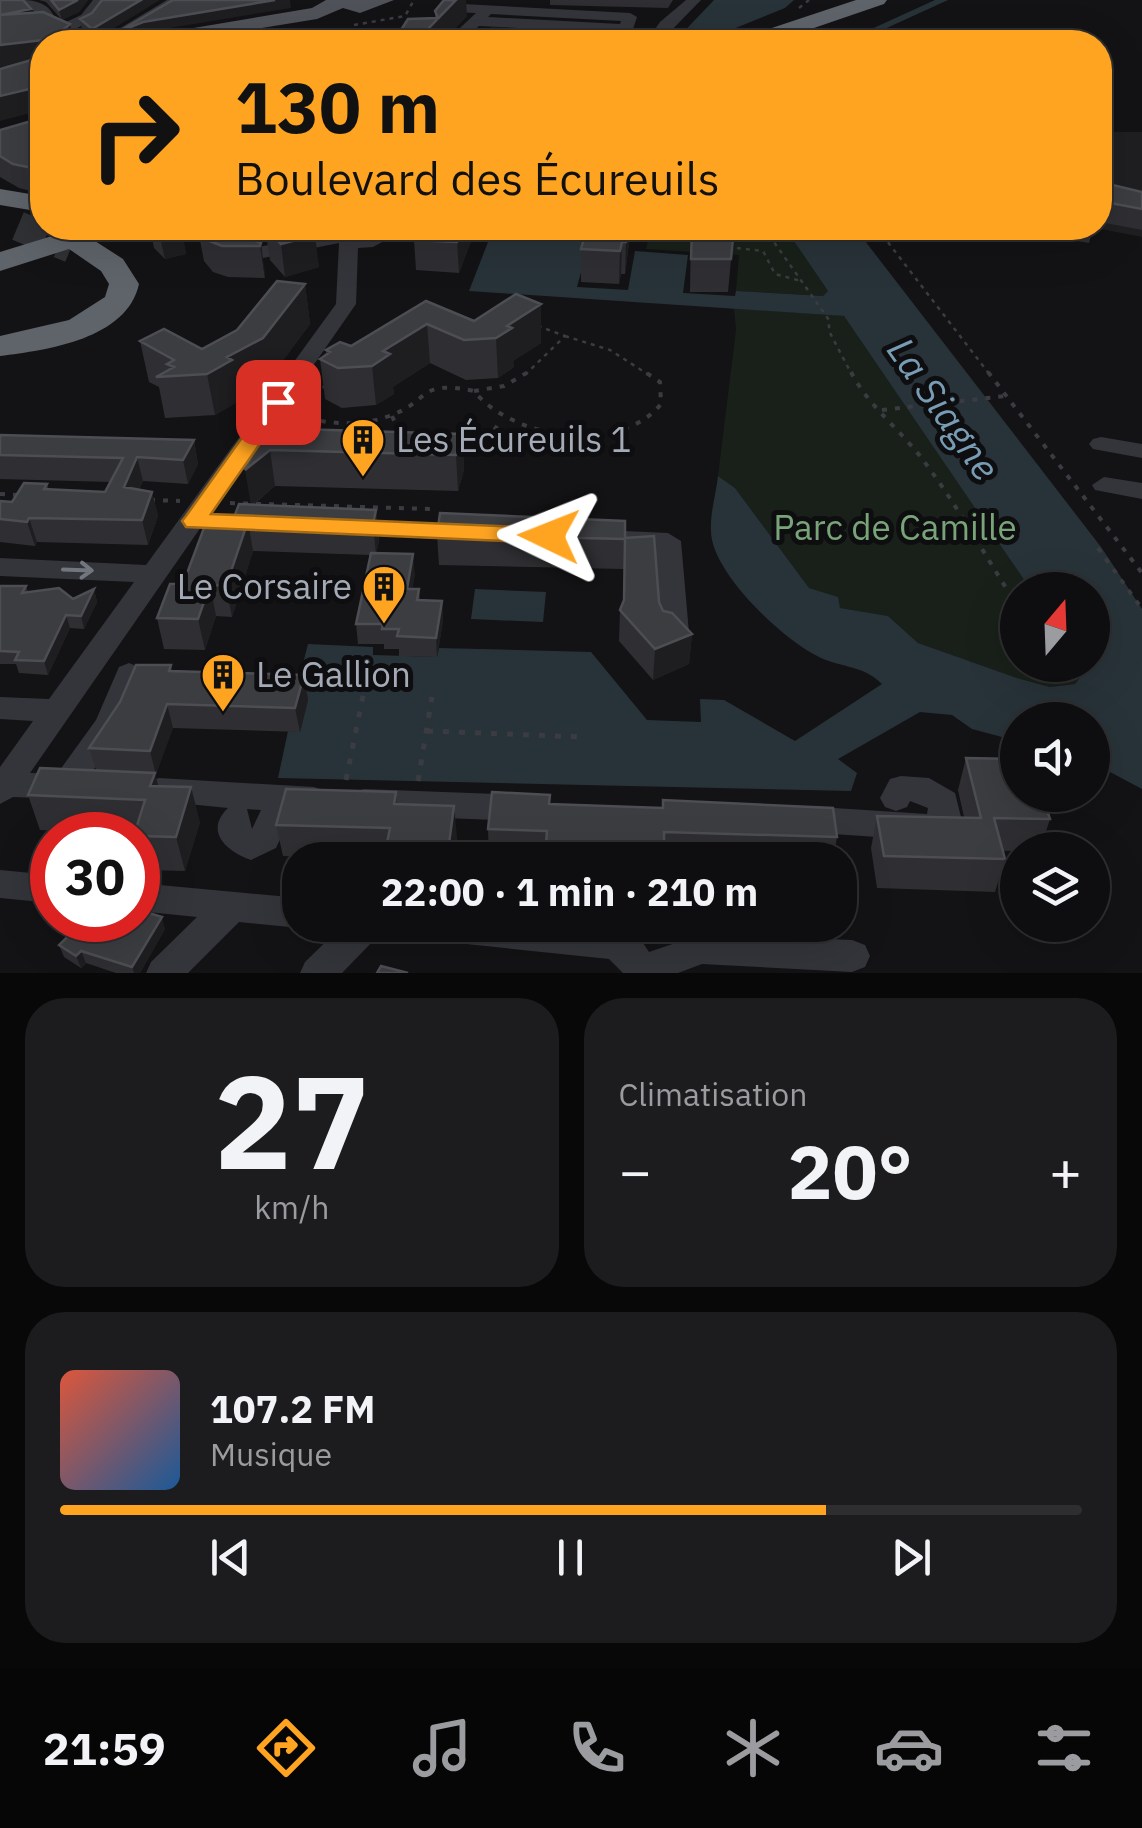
<!DOCTYPE html>
<html lang="fr">
<head>
<meta charset="utf-8">
<style>
  body { margin:0; font-family:"IBM Plex Sans",sans-serif; background:#1c1c1e; color:#f1f3f6; height:100vh; display:flex; flex-direction:column; font-size:38px; white-space:nowrap }
  * { box-sizing:border-box; margin:0 }
  p { font-size:32px; color:#9b9c9f }
  .icon { flex:none; width:55px; height:55px; fill:none; stroke:currentColor; stroke-width:2; stroke-linecap:round; stroke-linejoin:round }
  .map { position:relative; height:973px; overflow:hidden }
  .side { display:flex; flex-direction:column; gap:25px; padding:25px; background:#080809; flex:1 }
  .side>* { flex:none }
  .guide { position:absolute; left:30px; top:30px; width:1082px; height:210px; border-radius:40px; box-shadow:0 10px 40px #0002,0 0 0 2px #2e2e30; background:#ffa421; color:#111; overflow:hidden }
  .needle { width:65px; rotate:19deg }
  .buttons { position:absolute; left:1000px; top:572px; display:grid; gap:20px }
  .buttons a { display:grid; place-items:center; width:110px; height:110px; border-radius:50%; background:#0e0e10; box-shadow:0 10px 40px #0002,0 0 0 2px #2e2e30; font-size:50px }
  .speed { position:absolute; left:30px; top:812px; display:flex; gap:20px; font-size:50px; font-weight:700; text-align:center }
  .speed>* { display:grid; place-content:center; width:130px; height:130px; border-radius:50%; background:#0e0e10; box-shadow:0 10px 40px #0002,0 0 0 2px #2e2e30; line-height:1 }
  .speed .limit { border:15px solid #d22; background:#fff; color:#111 }
  .pin { position:absolute; display:grid; place-items:center; width:85px; height:85px; color:#fff; margin:-42px; border-radius:20px; box-shadow:0 5px 15px #0006 }
  .me { position:absolute; width:110px; margin:-55px; rotate:272deg; stroke-linejoin:round; filter:drop-shadow(0 0 8px #0008) }
  .turn { display:flex; align-items:center; gap:35px; height:210px; padding:0 40px; font-size:45px }
  .turn .icon { width:130px; height:130px; stroke-width:2.5 }
  .turn b { display:block; font-size:70px; line-height:85px }
  .big { font-size:75px; font-weight:700; line-height:1.1 }
  .side .tile { flex:1; display:flex; flex-direction:column; justify-content:center; gap:15px; min-width:0; padding:0 35px; border-radius:40px; background:#1c1c1e }
  .side .dial { align-items:center; gap:0 }
  .dial b { font-size:130px; line-height:1 }
  .song { display:flex; align-items:center; gap:30px }
  .cover { width:120px; height:120px; border-radius:15px; background:linear-gradient(135deg,hsl(10 70% 55%),hsl(210 70% 35%)) }
  .played { height:10px; border-radius:5px; background:linear-gradient(90deg,#ffa421 75%,#2e2e30 75%) }
  .keys { display:flex; justify-content:space-around; direction:ltr }
  .heat { display:flex; justify-content:space-between; align-items:center; font-size:55px; direction:ltr }
  .side .tiles { flex:1; display:grid; gap:25px; grid-template-columns:1fr 1fr }
  .tile:last-child { grid-column:span 2 }
  .trip { position:absolute; left:282px; top:842px; width:575px; height:100px; border-radius:40px; background:#0e0e10; box-shadow:0 10px 40px #0002,0 0 0 2px #2e2e30; font-weight:700; line-height:100px; text-align:center }
  .menu { display:flex; height:160px; justify-content:space-around; align-items:center; background:#060606; color:#9b9c9f }
  .menu .icon { width:70px; height:70px }
  .menu .selected { color:#ffa421 }
  .menu b { font-size:45px; color:#f1f3f6 }
  .map>svg:first-child { display:block }
  .built { fill:#1f1f22 }
  .green { fill:#192019 }
  .water { fill:#283339 }
  .lines { fill:none; stroke-linecap:round; stroke-linejoin:round }
  .canal { fill:#283339; fill-rule:evenodd }
  .highway-tunnel { stroke:#303135; stroke-width:30; stroke-dasharray:30 15; stroke-linecap:butt }
  .path-far2 { stroke:#3a3c41; stroke-width:2.5; stroke-dasharray:4 5; stroke-linecap:butt }
  .path-far1 { stroke:#3a3c41; stroke-width:4; stroke-dasharray:5 8; stroke-linecap:butt }
  .path { stroke:#3a3c41; stroke-width:5; stroke-dasharray:6 10; stroke-linecap:butt }
  .minor { fill:#34353a; fill-rule:evenodd }
  .major { fill:#505259; fill-rule:evenodd }
  .highway { fill:#5f646b; fill-rule:evenodd }
  .wall { fill:#2f2f33 }
  .shaded-wall { fill:#1e1e21 }
  .building { fill:#3b3d41; stroke:#4c4e53; stroke-width:2.5 }
  .oneway { stroke:#72767e }
  .route { fill:#ffa421; stroke:#a66b15; stroke-width:2.5 }
  .labels { text-anchor:middle; stroke-width:10; stroke-linejoin:round; paint-order:stroke }
  .poi-label { font-size:35px; fill:#a4abb6; stroke:#0e0e10; text-anchor:start }
  .park-label { font-size:35px; fill:#79a379; stroke:#0e0e10 }
  .water-label { font-size:38px; font-style:italic; fill:#789cb4; stroke:#0e0e10 }
</style>
</head>
<body>
<div class="map">
<svg width="1142" height="973" viewBox="0 0 1142 973">
  <rect width="100%" height="100%" fill="#131315"/>
  <!-- built -->
  <path class="built" d="M1100,132H1142V237L1096,228H1100Z"/>
  <!-- green -->
  <path class="green" d="M491,27L643,35L642,42H480Z
    M651,228H785L828,291L823,296L736,291L739,255L646,249Z
    M734,308L844,316L1031,590H1018V665H1081L1085,670L1075,684L1050,687L1017,678L918,643L888,616L840,608L837,597L809,588L735,488L718,476L736,330Z"/>
  <!-- water -->
  <path class="water" d="M714,0H794L785,8L716,36L714,42H674Z
    M554,228H593L577,287L628,290L635,251L688,255L683,293L735,296L736,291L823,296L828,291L785,228H855L1101,547L1142,609V789L1093,763L1092,720H1018L1017,741L972,729L952,715L920,712L838,759L857,773L851,791L278,778L288,731L300,732L308,700L294,699L308,644L373,647V655L437,657L439,648L591,652L647,720L701,722L700,699L724,700L795,741L882,684C863,665 842,668 819,657C783,640 711,572 711,531C710,513 716,494 718,476L735,488L809,588L838,597L840,608L888,616L918,643L1017,678L1050,687L1075,684L1085,671L1081,665H1092V590H1031L844,316L469,291L490,237L550,240Z
    M475,589L546,592L543,622L471,619Z"/>
  <g class="lines">
    <!-- canal -->
    <path class="canal" d="M935,0H948L856,42H843Z"/>
    <!-- highway-tunnel -->
    <path class="highway-tunnel" d="M18,226L71,248"/>
    <!-- path-far2 -->
    <path class="path-far2" d="M799,8L809,0
      M354,25L405,16L414,0
      M723,42L735,35
      M764,228L829,320V331L852,375
      M877,228L990,375
      M728,247L763,251L775,274L801,281
      M565,336L610,350L649,375
      M525,375L565,336L538,326"/>
    <!-- path-far1 -->
    <path class="path-far1" d="M851,372C867,404 898,428 920,456C956,503 986,557 1018,607
      M988,372L1142,573
      M327,385L315,395L307,411L312,419C336,425 366,425 389,416C431,402 416,379 474,391C512,439 620,455 661,404L660,382L645,372
      M474,391L504,386L528,372
      M882,410L1005,396
      M392,416L398,429L407,433
      M460,443L489,438L501,420
      M0,494L20,495
      M150,500L180,501
      M230,503L431,509
      M1098,548L1142,609"/>
    <!-- path -->
    <path class="path" d="M427,731L583,737
      M346,780L366,681
      M418,781L432,697"/>
    <!-- minor -->
    <path class="minor" d="M22,0C38,0 52,5 56,22L62,24L81,15L93,0H107L91,21L75,29L92,42H75L44,28L40,17Z
      M167,0H184L114,42H97Z
      M686,0H701L660,42H646L660,22Z
      M444,3L630,13L637,17L633,29L626,33L479,26L460,42H445L476,13L452,12L450,18H440L437,7ZM491,14L621,21L620,24L488,17Z
      M226,30L430,38L437,42L221,37V31Z
      M341,228H359L356,235L372,233L371,228H389L393,236L373,247L358,248L356,304L30,773L57,774L96,720L119,667L129,663L139,667L144,674L124,724L76,796L65,799L13,797L0,804V767L33,721L0,719V697L49,699L134,582L0,576V558L146,565L336,304L339,243L248,261L224,242L234,236L252,248L338,232Z
      M1101,437L1142,444V458L1093,449L1089,444L1093,439Z
      M1104,477L1142,483V499L1095,490L1092,485Z
      M344,519L469,525L482,533L469,541L335,533L331,527Z
      M624,531L668,533L681,541L689,633L685,640H665L661,633L655,549L615,545L611,539Z
      M901,776L929,778L955,793L961,817L946,836L922,840L803,832L792,828L787,819L792,810L803,806L927,814L928,808L910,801L907,807L896,811L885,807L880,798L890,779Z
      M159,778L314,787L325,791L330,800L325,809L293,811L276,848L251,860C226,851 204,831 228,808L148,800L143,791L148,782ZM247,809L261,810L252,829Z
      M364,789L524,795L535,799L540,808L535,817L524,821L364,815L353,811L348,802L353,793Z
      M0,870L52,875V903L0,898Z
      M138,883L300,898V925H308L300,928L239,922L188,973H146L151,962L197,917L138,911Z
      M343,925H383L378,936L342,973H300L305,962Z
      M411,925L613,929L641,940L649,952L702,934L852,940L865,945L870,956L865,967L852,972L702,964L678,973H623L609,959L428,940L416,936Z"/>
    <!-- major -->
    <path class="major" d="M326,0H394L360,13L343,8L317,19L177,42H136L146,36L312,8Z"/>
    <!-- highway -->
    <path class="highway" d="M856,0H887L884,4L773,42H742L745,37Z
      M0,189L42,196V212L0,205Z
      M78,228H120L116,234L95,241L123,259L139,284C127,339 48,350 0,356V336L69,320L105,297L109,284L101,271L69,249L0,271V252Z"/>
  </g>
  <!-- wall -->
  <path class="wall" d="M39,0H88L79,12L62,20L46,2Z
    M550,0H673L668,8L550,5Z
    M435,11L467,16L442,42H402L401,30L435,18Z
    M92,13L95,40L82,30L80,19Z
    M42,118V194L19,188L0,177V130Z
    M1100,182L1142,192V230L1100,222Z
    M150,228H181L186,254L165,259L154,248Z
    M241,228H311L319,267L285,277L270,260L267,241L260,243L265,278L228,277L213,272L204,261L198,230L250,238Z
    M405,228H473V236L459,273L416,270L414,240L419,228L410,231Z
    M631,228L625,274H621L619,284L581,282V249Z
    M691,228H734L728,292H690Z
    M1049,228H1093L1089,243L1047,236Z
    M305,284L310,324L270,378L238,396L239,401L215,415L165,418L159,387L149,382L140,341L202,349L237,330Z
    M426,301L474,321L541,304V343L513,361L514,367L498,378L466,380L430,363L393,387L394,394L376,405L342,408L325,399L320,359L326,355V350L351,346Z
    M264,428L462,434L464,470L458,491L275,486L253,505L376,510L379,541L376,553L415,574L412,589H419L420,601H442L443,621L437,657L399,656V649H384V644H358L356,624L370,555L253,551L232,617L216,616L205,650L164,649L157,618L233,520L251,505Z
    M0,435L194,440L198,464L188,484L143,481L139,490L152,492L158,516L148,545L37,542L35,546L0,542V501L12,502L47,484L49,490L105,492L111,482L0,479Z
    M437,535L625,538L663,611L692,634L689,664L653,680L619,641L620,610L624,601V569L439,565Z
    M0,586H26L28,592L73,599L94,589L97,602L84,629L70,628L48,675L19,673L16,664H0Z
    M171,665L172,671L308,699L300,732L173,728L155,775L158,786L200,822L185,871L144,870L138,849V836L134,834L40,830L28,795L96,770L89,748Z
    M966,758L1050,819L1040,850L1003,851L1005,859L995,892L877,888L871,848L877,816L964,817L958,790Z
    M396,792L397,804L457,837L454,860H390L283,856L276,825Z
    M550,795V804L837,837L833,860H489L488,829Z
    M128,926L165,929L140,973H116L86,963L81,968L64,957L59,945Z"/>
  <!-- shaded-wall -->
  <path class="shaded-wall" d="M78,0H88L79,12L62,20L59,10Z
    M141,0H160L95,40L92,29Z
    M275,0H290L291,8L145,32L120,42L118,32L143,22Z
    M456,0H466L467,16L442,42H426L425,32Z
    M70,24L74,42H42V63L0,67V45Z
    M42,86V110L0,121V96Z
    M158,228H181L186,254L165,259Z
    M463,228H473V236L459,273L457,242Z
    M628,228H631L625,274L626,242Z
    M266,232L267,241L254,244L253,234Z
    M315,235L319,267L285,277L281,244Z
    M622,242L621,274L619,284L620,251Z
    M261,243L265,274V278L260,246Z
    M305,284L310,324L270,378L238,396L239,401L215,415L207,374Z
    M541,304V343L513,361L514,367L498,378L496,338L507,326Z
    M427,324L430,363L393,387L394,394L376,405L372,366L383,351Z
    M462,434L464,470L458,491L456,455Z
    M194,440L198,464L188,484L183,460Z
    M270,450L275,486L251,506L245,470Z
    M137,457L143,481L130,512L124,487Z
    M152,492L158,516L148,545L142,520Z
    M376,510L379,541L376,555L373,524Z
    M29,518L37,542L35,546L27,522Z
    M248,521L253,551L232,617L226,586Z
    M413,554L415,574L409,609L407,589Z
    M210,585L216,616L205,650L198,619Z
    M94,589L97,602L84,629L81,616Z
    M442,601L443,621L437,657L436,638Z
    M66,615L70,628L48,675L44,661Z
    M692,634L689,664L653,680L655,649Z
    M304,675L308,699L300,732L295,708Z
    M167,704L173,728L156,775L150,751Z
    M155,773L164,808L150,786Z
    M191,787L200,822L185,871L176,837Z
    M454,806L457,837L454,860H450L449,844Z
    M162,917L165,929L140,973H134L132,967Z
    M81,951L86,963L81,968L76,956Z"/>
  <!-- building -->
  <path class="building" d="M0,0H23L31,9L0,15Z
    M51,0H78L59,10Z
    M102,0H141L92,29L80,19L92,13Z
    M173,0H275L143,22L118,32Z
    M444,0H456L425,32L401,30L408,19L438,18L435,11Z
    M43,12L70,24L52,39L0,45V15Z
    M546,33L575,35L573,42H547Z
    M338,34L378,35L373,42H310L320,40L335,41Z
    M254,37L263,42H232Z
    M42,57V86L0,96V69Z
    M42,118V170L13,164L0,156V130Z
    M1100,182L1142,192V209L1100,201Z
    M207,228H225L261,243L260,246H222L207,240L198,230Z
    M247,228H268H265L266,232L253,234Z
    M265,228H308L315,235L281,244Z
    M419,228H463L457,242L414,240Z
    M587,228H628L626,242H622L620,251L581,249Z
    M692,228H734L731,259H691Z
    M277,281L305,284L263,338L227,357L232,360L207,374L156,377L174,367L167,364L174,360L140,341L164,329L202,349L237,330Z
    M516,294L541,304L507,326L512,328L496,338L464,340L427,324L383,351L390,354L372,366L338,368L320,359L330,352L326,350L340,342L351,346L426,301L474,321Z
    M264,428L462,434L456,455L270,450L245,470Z
    M0,435L194,440L183,460L137,457L124,487L152,492L142,520L29,518L27,522L0,519V501L12,502L24,483L47,484L44,489L105,492L123,458L0,455Z
    M239,504L376,510L373,524L248,521L226,586L210,585L198,619L157,618L170,584H183L207,520H233Z
    M440,513L625,521V538L654,536L659,602L663,611L672,613L692,634L655,649L620,610L624,600L625,539L437,535Z
    M371,553L413,554L407,589H419L417,600L442,601L436,638L397,636L399,629H382L383,624H356Z
    M0,586H26L22,593L59,588L73,599L94,589L81,616L66,615L44,661L15,660L19,652L0,651Z
    M136,665H171L169,671L304,675L295,708L167,704L150,751L89,748L120,702Z
    M966,758L1018,759V795H1042L1050,819L994,818L1005,859L884,856L877,816L981,818Z
    M40,768L155,773L150,786L191,787L176,837L138,836L134,835L145,800L28,795Z
    M286,789L396,792L394,804L454,806L449,844L387,843L390,828L276,825Z
    M492,792L550,795L549,804L663,808V800L833,808L837,837L664,832V849L546,845L547,831L488,829Z
    M139,910L162,917L132,967L81,951L76,956L59,945L85,920H109L128,926L132,920H138V913Z
    M381,966L408,973H377Z"/>
  <!-- one-way arrows -->
  <defs><path id="oneway-shaft" d="M-6 0H5M1.5-3L5.5 0L1.5 3" fill="none" stroke-width="1.6" stroke-linecap="round" stroke-linejoin="round" transform="scale(2.5)"/></defs>
  <use class="oneway" href="#oneway-shaft" transform="translate(78 570) rotate(2)"/>
  <!-- route -->
  <path class="route" d="M278,395L289,402L211,514L549,528L561,536L549,543L186,527L182,521L186,516L271,397Z"/>
  <!-- icons -->
  <defs>
    <symbol id="building-pin" viewBox="-11 -11 22 30"><path d="M0 17L-7.5 6A9.5 9.5 0 1 1 7.5 6Z" fill="#ffa421" stroke="#0e0e10"/><path d="M-4-6H4V6H1V3H-1V6H-4ZM-2.5-4.3h1.7v1.8h-1.7ZM.8-4.3h1.7v1.8H.8ZM-2.5-1h1.7V.8h-1.7ZM.8-1h1.7V.8H.8Z" fill="#111"/></symbol>
  </defs>
  <g fill-rule="evenodd">
    <use href="#building-pin" x="338" y="415" width="50" height="68"/>
    <use href="#building-pin" x="359" y="562" width="50" height="68"/>
    <use href="#building-pin" x="198" y="650" width="50" height="68"/>
  </g>
  <g class="labels">
    <!-- poi labels -->
    <g class="poi-label">
      <text x="396" y="452">Les Écureuils 1</text>
      <text x="352" y="599" text-anchor="end">Le Corsaire</text>
      <text x="256" y="687">Le Gallion</text>
    </g>
    <!-- park labels -->
    <g class="park-label">
      <text x="895" y="540">Parc de Camille</text>
    </g>
    <!-- water labels -->
    <g class="water-label">
      <text transform="translate(943 409) rotate(55)" y="13">La Siagne</text>
    </g>
  </g>
</svg>
<div class="buttons">
<a><svg class="needle" viewBox="-14 -14 28 28"><path d="M0-13l5 13h-10z" fill="#e53935"/><path d="M0 13l5-13h-10z" fill="#9b9c9f"/></svg></a>
<a><svg class="icon" aria-label="sound" viewBox="0 0 24 24"><path d="M4 9h4l5-4v14l-5-4H4zM17 9q2 3 0 6"/></svg></a>
<a><svg class="icon" aria-label="layers" viewBox="0 0 24 24"><path d="M12 4l9 5-9 5-9-5zM3 14l9 5 9-5"/></svg></a>
</div>
<div class="speed"><div class="limit">30</div></div>
<div class="pin" style="left:278px;top:402px;background:#d93025"><svg class="icon" aria-label="arrive" viewBox="0 0 24 24"><path d="M6 21V4h12l-3 4 3 4H6"/></svg></div>
<svg class="me" style="left:549px;top:536px" viewBox="-20 -20 40 40"><path d="M0-17L14 15 0 8-14 15z" fill="#ffa421" stroke="#fff" stroke-width="4"/></svg>
<div class="trip">22:00 · 1 min · 210 m</div>
<div class="guide">
<div class="turn"><svg class="icon" aria-label="right" viewBox="0 0 24 24"><path d="M7 20v-9h11M14 6l5 5-5 5"/></svg><div><b>130 m</b>Boulevard des Écureuils</div></div>
</div>
</div>
<section class="side">
<div class="tiles">
<div class="tile dial"><b>27</b><p>km/h</p></div>
<div class="tile"><p>Climatisation</p>
<div class="heat"><a>−</a><b class="big">20°</b><a>+</a></div>
</div>
<div class="tile">
<div class="song"><i class="cover"></i><div><b>107.2 FM</b><p>Musique</p></div></div>
<div class="played"></div>
<div class="keys"><svg class="icon" aria-label="previous" viewBox="0 0 24 24"><path d="M18 5L8 12l10 7zM5 5v14"/></svg><svg class="icon" aria-label="pause" viewBox="0 0 24 24"><path d="M8 5v14M16 5v14"/></svg><svg class="icon" aria-label="next" viewBox="0 0 24 24"><path d="M6 5l10 7-10 7zM19 5v14"/></svg></div>
</div>
</div>
</section>
<nav class="menu">
<b>21:59</b>
<svg class="icon selected" aria-label="directions" viewBox="0 0 24 24"><path d="M12 3l9 9-9 9-9-9zM9 14v-3h6M13 9l2 2-2 2"/></svg>
<svg class="icon" aria-label="music" viewBox="0 0 24 24"><path d="M9 18V5l10-2v13"/><circle cx="6" cy="18" r="3"/><circle cx="16" cy="16" r="3"/></svg>
<svg class="icon" aria-label="phone" viewBox="0 0 24 24"><path d="M5 4h4l2 5-3 2q2 4 5 5l2-3 5 2v4C11 20 4 13 5 4z"/></svg>
<svg class="icon" aria-label="climate" viewBox="0 0 24 24"><path d="M12 3v18M4 7l16 10M4 17L20 7"/></svg>
<svg class="icon" aria-label="car" viewBox="0 0 24 24"><path d="M5 17H2v-5l4-1 3-4h7l3 4 3 1v5h-3M9 17h6M6 11h13"/><circle cx="7" cy="17" r="2"/><circle cx="17" cy="17" r="2"/></svg>
<svg class="icon" aria-label="filters" viewBox="0 0 24 24"><path d="M4 7h16M4 17h16"/><circle cx="9" cy="7" r="2"/><circle cx="15" cy="17" r="2"/></svg>
</nav>
</body>
</html>
